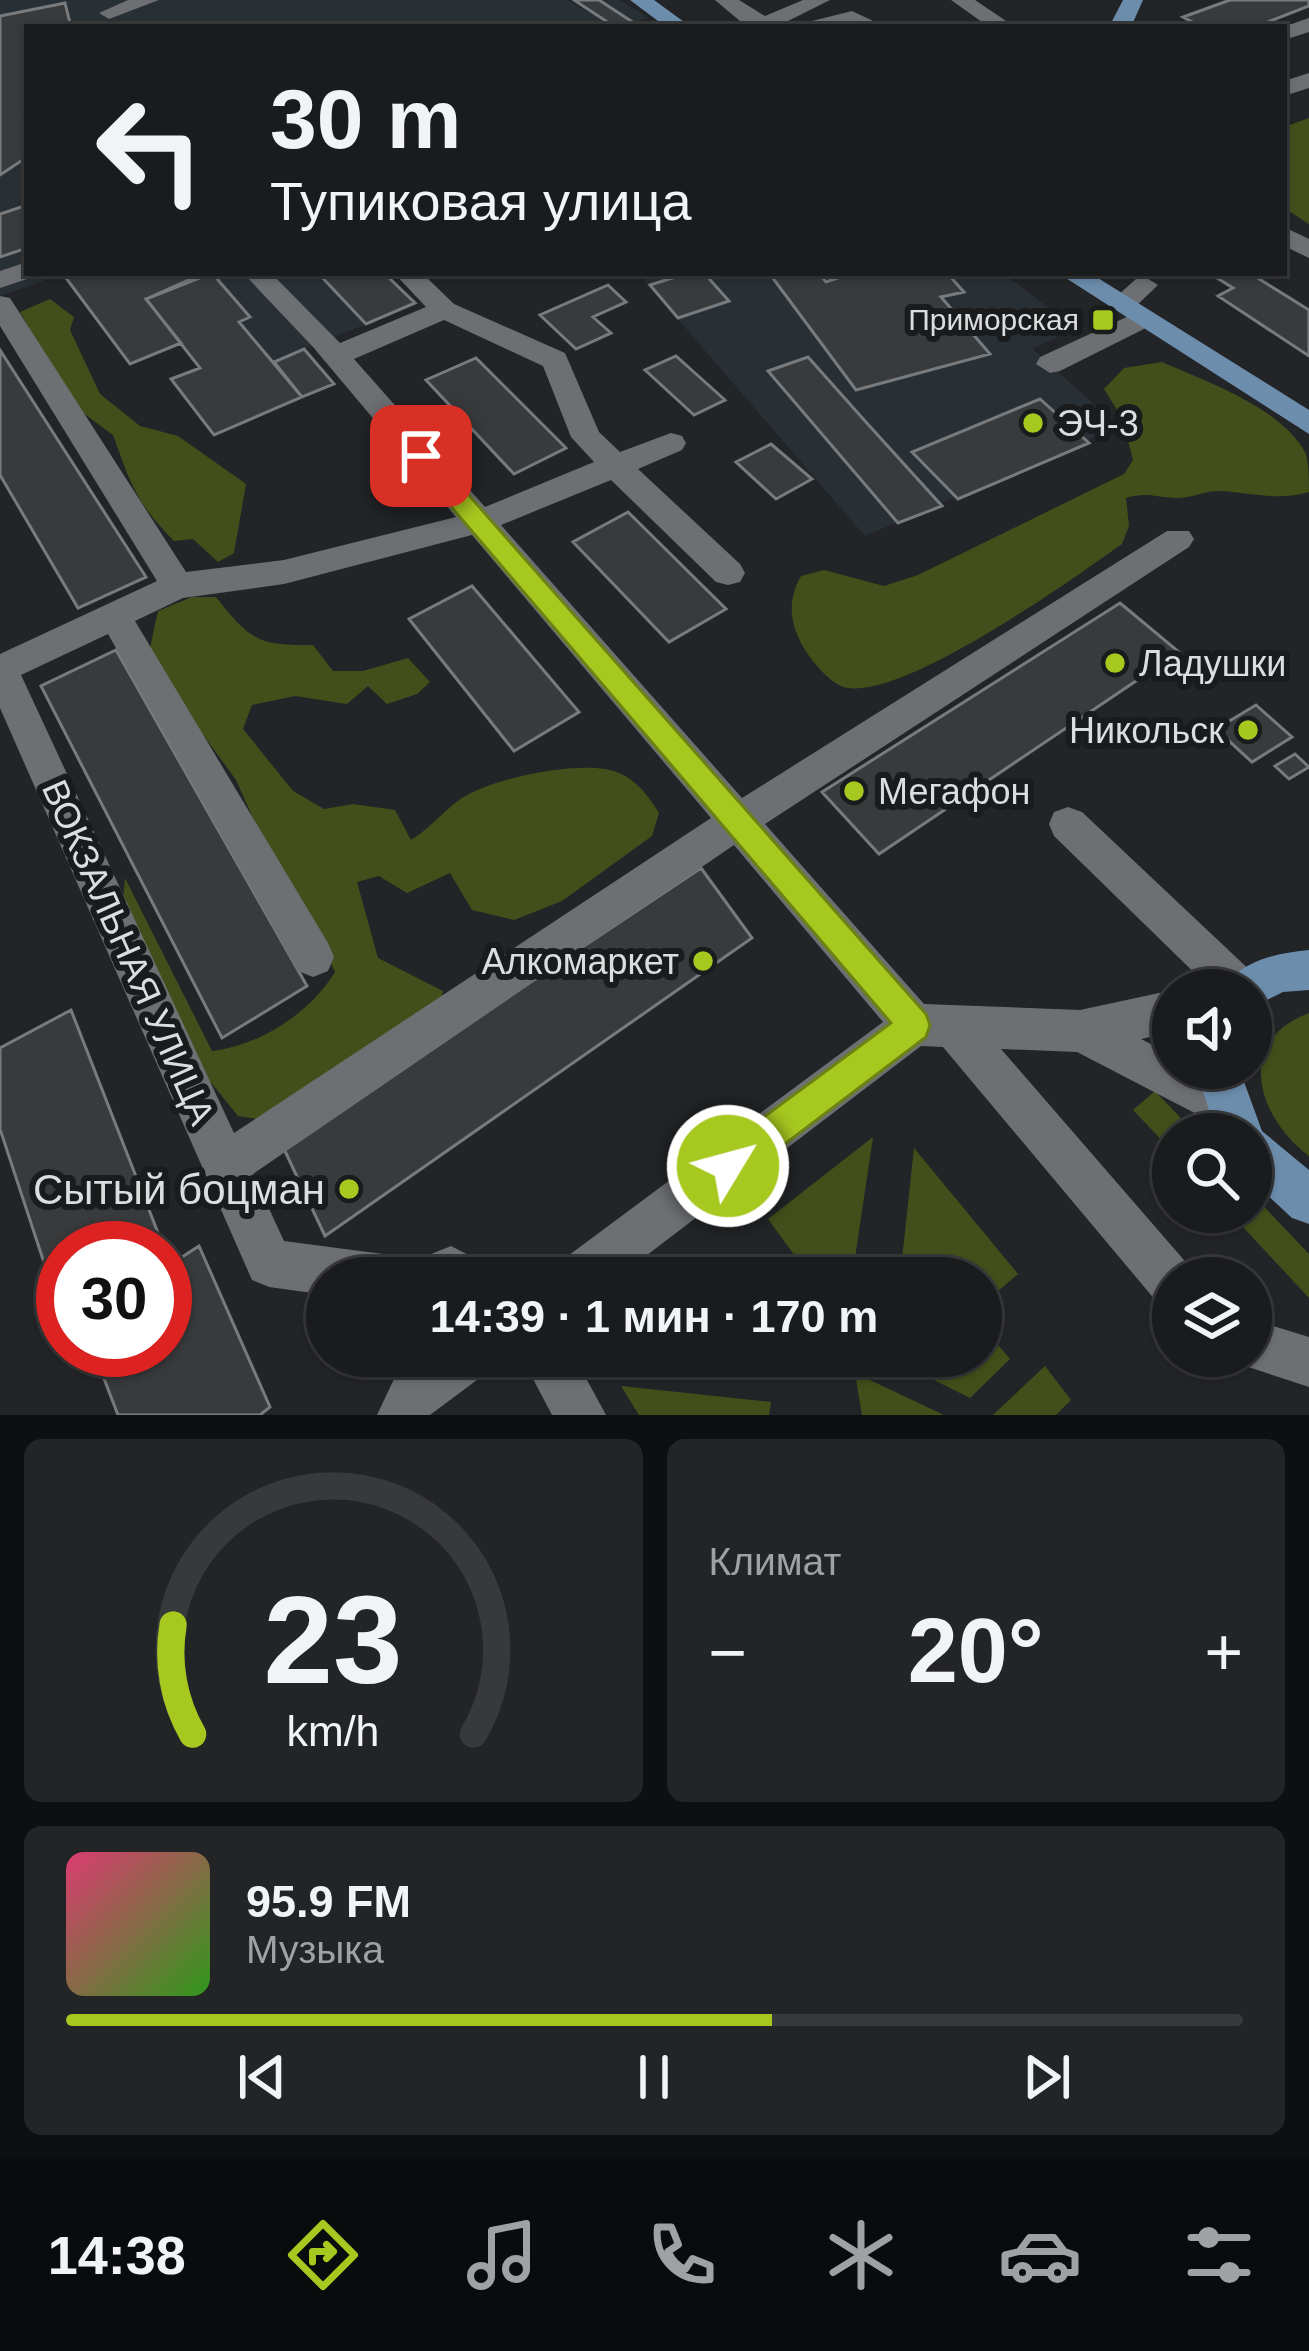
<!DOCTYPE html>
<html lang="ru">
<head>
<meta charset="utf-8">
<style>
  body { margin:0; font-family:Arial,sans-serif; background:#232426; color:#f1f3f6; height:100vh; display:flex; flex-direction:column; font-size:45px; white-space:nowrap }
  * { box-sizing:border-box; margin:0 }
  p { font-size:39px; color:#9fa1a4 }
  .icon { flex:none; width:66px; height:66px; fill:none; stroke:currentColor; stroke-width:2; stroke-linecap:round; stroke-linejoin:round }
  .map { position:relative; height:1415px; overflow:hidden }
  .sheet { display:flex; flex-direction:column; gap:24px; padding:24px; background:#0e0f10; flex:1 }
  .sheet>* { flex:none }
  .banner { position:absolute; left:24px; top:24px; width:1263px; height:252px; border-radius:0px; box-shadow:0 3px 9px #0004,0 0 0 3px #38393b; background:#1a1b1d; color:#f1f3f6; overflow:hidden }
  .controls { position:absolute; left:1152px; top:969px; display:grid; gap:24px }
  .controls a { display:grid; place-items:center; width:120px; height:120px; border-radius:50%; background:#1a1b1d; box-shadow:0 3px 9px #0004,0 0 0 3px #38393b; font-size:60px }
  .speed { position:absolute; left:36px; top:1221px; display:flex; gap:24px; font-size:60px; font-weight:700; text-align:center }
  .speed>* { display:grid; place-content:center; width:156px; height:156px; border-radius:50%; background:#1a1b1d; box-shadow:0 3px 9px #0004,0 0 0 3px #38393b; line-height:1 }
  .speed .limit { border:18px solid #d22; background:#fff; color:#111 }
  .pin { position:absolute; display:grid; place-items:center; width:102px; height:102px; color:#fff; margin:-51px; border-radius:24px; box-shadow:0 6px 18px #0006 }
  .me { position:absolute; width:132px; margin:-66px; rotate:53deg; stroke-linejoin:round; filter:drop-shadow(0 0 9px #0008) }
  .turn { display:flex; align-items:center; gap:42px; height:252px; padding:0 48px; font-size:54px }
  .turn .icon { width:156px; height:156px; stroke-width:2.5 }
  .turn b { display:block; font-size:84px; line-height:102px }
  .big { font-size:90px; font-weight:700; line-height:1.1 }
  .sheet .widget { flex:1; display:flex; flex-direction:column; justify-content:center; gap:18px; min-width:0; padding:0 42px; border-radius:18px; background:#232426 }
  .sheet .dial { align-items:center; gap:0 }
  .dial svg { height:312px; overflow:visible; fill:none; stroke:#38393b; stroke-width:7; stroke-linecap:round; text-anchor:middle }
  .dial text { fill:#f1f3f6; stroke:none }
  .song { display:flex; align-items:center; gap:36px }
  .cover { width:144px; height:144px; border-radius:18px; background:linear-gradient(135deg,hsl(340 70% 55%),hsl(110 70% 35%)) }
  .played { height:12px; border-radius:6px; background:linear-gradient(90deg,#a7c81f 60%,#38393b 60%) }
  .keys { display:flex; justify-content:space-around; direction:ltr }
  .heat { display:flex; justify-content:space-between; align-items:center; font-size:66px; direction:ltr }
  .sheet .tiles { flex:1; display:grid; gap:24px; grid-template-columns:1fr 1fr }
  .widget:last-child { grid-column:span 2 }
  .trip { position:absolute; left:306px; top:1257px; width:696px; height:120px; border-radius:60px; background:#1a1b1d; box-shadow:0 3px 9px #0004,0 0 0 3px #38393b; font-weight:700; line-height:120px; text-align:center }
  .tab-bar { display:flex; height:192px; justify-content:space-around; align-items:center; background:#0a0b0c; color:#9fa1a4 }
  .tab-bar .icon { width:84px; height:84px }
  .tab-bar .selected { color:#a7c81f }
  .tab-bar b { font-size:54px; color:#f1f3f6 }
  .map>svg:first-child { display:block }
  .built { fill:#293035 }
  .green { fill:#434f1a }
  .building { fill:#383a3c; stroke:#787b7d; stroke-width:3 }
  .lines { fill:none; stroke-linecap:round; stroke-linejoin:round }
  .minor { fill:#6d6f72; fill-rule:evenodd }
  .major { fill:#6c8dac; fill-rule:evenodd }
  .route { fill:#a7c81f; stroke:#6d8214; stroke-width:3 }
  .poi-dot { fill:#a7c81f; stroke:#191b1d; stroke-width:4.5 }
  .labels { text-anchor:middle; stroke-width:12; stroke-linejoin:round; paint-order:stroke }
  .far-poi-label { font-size:30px; fill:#dcddde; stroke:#191b1d; text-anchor:end }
  .poi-label { font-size:36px; fill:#dcddde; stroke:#191b1d; text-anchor:start }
  .street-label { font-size:36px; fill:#dcddde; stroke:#191b1d }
  .near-poi-label { font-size:42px; fill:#dcddde; stroke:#191b1d; text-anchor:end }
</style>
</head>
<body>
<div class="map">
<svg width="1309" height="1415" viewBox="0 0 1309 1415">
  <rect width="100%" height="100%" fill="#222427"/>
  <!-- built -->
  <path class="built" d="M0,0H567L596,16L574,0H620L649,18L621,27H27V273H318L366,324L305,349L334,384L214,435L171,379L199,368L181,344L130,364L63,274L0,296Z
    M638,273H1003L1075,328L1033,349L1119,427L865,536Z"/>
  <!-- green -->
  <path class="green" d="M1309,118V224L1284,208V127Z
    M50,299L74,317L70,330L100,394L140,426L178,436L246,484L234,553L218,562L193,539L174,541C135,501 131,484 113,435L75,407L20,312Z
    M1162,362C1207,382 1283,408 1306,454C1309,465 1309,480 1309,492C1278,501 1253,493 1222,491C1206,490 1190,499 1174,498C1155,497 1145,492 1126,498L1129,526L1122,544C1070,581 907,697 848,688C833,686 815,665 807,653C790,627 786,603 801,576L824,570L884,586L918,575L1124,474L1133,460L1122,418L1104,389L1124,368Z
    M192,597H216C250,640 258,646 313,645L333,671H363L408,658L430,682L417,694L387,704L368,686L347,704L295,696L252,705L243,729L293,791L324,809L353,804L395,810L411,840C431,828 444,810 462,798C492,778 587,758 619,773C638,781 649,797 659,813L652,836L562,901L514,920L472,910L450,873L407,893L379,876L357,882L378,958L443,991L438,1017L277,1122L238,1116L192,1059L122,912L125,878L212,1051C261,1045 310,1013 335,972L312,920L271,858L236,780L185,710L150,648L158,611Z
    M1309,1013V1156C1257,1117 1234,1041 1309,1013Z
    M1155,1091L1196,1134H1173V1152L1133,1110Z
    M873,1137L852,1278H811L768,1219Z
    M914,1148L1018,1274L984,1303L981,1278H900Z
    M1251,1193L1309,1254V1298L1229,1212H1251Z
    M981,1337L992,1338L1010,1359L970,1398L886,1356H981Z
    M1045,1366L1071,1400L1056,1415H993Z
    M855,1373L944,1415H862Z
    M621,1386L771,1402L769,1415H639Z"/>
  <!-- building -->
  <path class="building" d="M574,0H599L634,23L615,27Z
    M1230,0H1309V6L1255,27H1202L1183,17Z
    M65,3L71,27H27V111L23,115L27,116V165L21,161L0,175V16Z
    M27,205V248L0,257V214Z
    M204,273L146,299L181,343L130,364L63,274Z
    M212,273L250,317L239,322L302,397L214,435L171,379L200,368L146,299Z
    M318,273H384L415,303L366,324Z
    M688,273H704L729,301L678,318L650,285Z
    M769,273H819L826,282L852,273H947L964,292L941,297L990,354L856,390Z
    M1209,273H1264L1256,277L1309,310V356L1218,296L1233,288Z
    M608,285L626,302L593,317L611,333L576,349L540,315Z
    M304,349L334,384L302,397L274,362Z
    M0,350L146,577L78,608L0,475Z
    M676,356L725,400L694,415L645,370Z
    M808,357L865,421L942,506L898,523L768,371Z
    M476,358L566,448L514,474L426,380Z
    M1040,399L1089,443L958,499L912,452Z
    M771,444L812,479L776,499L736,462Z
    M628,512L726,609L669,642L573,542Z
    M472,586L579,712L514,751L409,619Z
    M1120,603L1179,652L879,854L822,792Z
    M116,650L307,986L222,1038L41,686Z
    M1256,705L1292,737L1252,762L1216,729Z
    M1295,754L1309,767L1289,779L1275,766Z
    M701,868L752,938L325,1236L283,1147Z
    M71,1010L160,1238L144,1248H63V1298L57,1302L0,1129V1048Z
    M199,1246L270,1407L260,1415H118L93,1350H165V1268Z"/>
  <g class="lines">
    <!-- minor -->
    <path class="minor" d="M128,0H159L109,19L99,13Z
      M715,0H739L765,16L803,0H830L776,27H747Z
      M951,0H975L1015,27H989Z
      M852,11L886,27H805L808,22Z
      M1309,18V32L1284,40L1283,27Z
      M1309,73V88L1284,96V81Z
      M1284,227L1309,239V258L1284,246Z
      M27,262V273L36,276L0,288V271Z
      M243,273H271L340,343L426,307L394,273H422L454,304L565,353L599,432L620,452L671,433L682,436L686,443L682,450L638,469L740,564L745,573L740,582L728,585L716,582L611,480L501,525L742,798L1167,531H1189L1194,539L1189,547L765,824L924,1004L1080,1010L1173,990V1032L1141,1039L1173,1055V1068H1199L1242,1089L1248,1105L1242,1121L1226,1127L1210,1121L1077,1052L1001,1049L1190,1267L1195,1278H1173V1308L1156,1301L943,1047L921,1046L617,1278H554L561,1261L883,1022L734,845L253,1174L284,1241L383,1254L400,1261L407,1278L414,1261L451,1246L480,1261L487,1278H327V1295L269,1287L252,1280L0,708V654L157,581L0,326V296L10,298L186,572L284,560L456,517L313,347ZM444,320L543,366L571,437L594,462L485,507L354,359ZM472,535L711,818L234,1133L21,675L108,634L298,971L313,977L328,971L334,957L328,943L135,621L183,598L284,584Z
      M1145,277L1158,285L1132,310H1112L1108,304L1136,279Z
      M1144,309L1158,318L1154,324L1060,371L1050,373L1036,364L1040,357Z
      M1068,807L1082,812L1256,976L1262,990L1256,1004L1251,1006V990H1212L1054,836L1049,824L1054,812Z
      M1251,1319L1309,1337V1387L1233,1362L1231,1356H1251Z
      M425,1356H492L485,1374L430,1415H377L394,1379Z
      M521,1356H574L606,1415H552Z"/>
    <!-- major -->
    <path class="major" d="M630,0H654L691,27H666Z
      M1123,0H1143L1131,27H1109Z
      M1058,273H1090L1309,410V434Z
      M1309,950V990L1283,992L1251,1008V990H1225C1238,960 1279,953 1309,950Z
      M1195,1068H1239L1262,1131L1309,1170V1224L1292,1218L1251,1180V1134H1217Z"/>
  </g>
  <!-- route -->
  <path class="route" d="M421,448L429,450L926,1014L930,1025L926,1037L740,1178L728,1183L715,1178L710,1166L715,1153L891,1023L413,462V450Z"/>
  <!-- markers -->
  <g class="poi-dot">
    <rect x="1091" y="308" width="24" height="24" rx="6"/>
    <circle cx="1033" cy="423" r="12"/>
    <circle cx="1115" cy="663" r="12"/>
    <circle cx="1248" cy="730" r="12"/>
    <circle cx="854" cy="791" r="12"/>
    <circle cx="703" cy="961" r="12"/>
    <circle cx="349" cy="1189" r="12"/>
  </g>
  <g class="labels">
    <!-- far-poi labels -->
    <g class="far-poi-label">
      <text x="1079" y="330">Приморская</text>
    </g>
    <!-- poi labels -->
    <g class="poi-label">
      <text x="1057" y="436">ЭЧ-3</text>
      <text x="1139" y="676">Ладушки</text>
      <text x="1224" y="743" text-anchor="end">Никольск</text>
      <text x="878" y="804">Мегафон</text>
      <text x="679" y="974" text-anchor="end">Алкомаркет</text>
    </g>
    <!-- street labels -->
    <g class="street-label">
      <text transform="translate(129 952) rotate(66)" y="13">ВОКЗАЛЬНАЯ УЛИЦА</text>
    </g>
    <!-- near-poi labels -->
    <g class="near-poi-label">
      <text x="325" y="1204">Сытый боцман</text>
    </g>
  </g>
</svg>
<div class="controls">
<a><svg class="icon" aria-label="sound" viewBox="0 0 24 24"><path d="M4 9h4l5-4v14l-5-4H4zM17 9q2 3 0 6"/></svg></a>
<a><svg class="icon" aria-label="search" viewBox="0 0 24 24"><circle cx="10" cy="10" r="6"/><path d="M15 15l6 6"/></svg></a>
<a><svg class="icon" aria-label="layers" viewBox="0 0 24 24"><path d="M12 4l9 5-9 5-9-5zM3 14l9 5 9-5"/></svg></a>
</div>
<div class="speed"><div class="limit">30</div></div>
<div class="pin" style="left:421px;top:456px;background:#d93025"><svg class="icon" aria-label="arrive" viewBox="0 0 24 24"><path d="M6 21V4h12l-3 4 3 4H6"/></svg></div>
<svg class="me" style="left:728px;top:1166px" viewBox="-20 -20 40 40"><circle r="17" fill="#a7c81f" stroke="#fff" stroke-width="3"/><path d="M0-11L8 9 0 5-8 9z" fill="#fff"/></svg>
<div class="trip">14:39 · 1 мин · 170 m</div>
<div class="banner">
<div class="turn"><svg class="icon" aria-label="left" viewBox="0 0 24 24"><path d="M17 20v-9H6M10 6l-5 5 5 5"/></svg><div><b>30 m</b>Тупиковая улица</div></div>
</div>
</div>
<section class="sheet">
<div class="tiles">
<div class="widget dial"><svg viewBox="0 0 100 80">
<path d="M14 69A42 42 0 1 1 86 69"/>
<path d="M14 69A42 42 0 0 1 9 41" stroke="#a7c81f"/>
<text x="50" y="56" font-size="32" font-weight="700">23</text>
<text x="50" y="72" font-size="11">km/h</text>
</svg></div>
<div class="widget"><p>Климат</p>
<div class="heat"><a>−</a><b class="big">20°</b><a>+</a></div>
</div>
<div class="widget">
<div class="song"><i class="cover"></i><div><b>95.9 FM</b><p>Музыка</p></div></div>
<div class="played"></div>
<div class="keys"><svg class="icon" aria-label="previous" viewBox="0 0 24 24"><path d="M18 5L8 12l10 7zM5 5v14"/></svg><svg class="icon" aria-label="pause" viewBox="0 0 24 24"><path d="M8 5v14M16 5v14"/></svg><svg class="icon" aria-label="next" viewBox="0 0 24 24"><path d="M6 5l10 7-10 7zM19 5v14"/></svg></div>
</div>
</div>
</section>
<nav class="tab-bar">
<b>14:38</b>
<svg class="icon selected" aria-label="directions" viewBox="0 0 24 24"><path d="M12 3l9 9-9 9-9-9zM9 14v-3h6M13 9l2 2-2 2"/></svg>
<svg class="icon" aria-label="music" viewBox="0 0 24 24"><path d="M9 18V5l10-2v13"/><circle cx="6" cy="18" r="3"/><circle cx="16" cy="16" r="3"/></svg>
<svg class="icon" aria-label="phone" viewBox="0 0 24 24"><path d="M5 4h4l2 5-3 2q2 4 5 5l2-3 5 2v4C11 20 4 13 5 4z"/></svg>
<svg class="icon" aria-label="climate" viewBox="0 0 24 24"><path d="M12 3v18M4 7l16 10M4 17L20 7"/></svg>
<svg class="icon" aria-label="car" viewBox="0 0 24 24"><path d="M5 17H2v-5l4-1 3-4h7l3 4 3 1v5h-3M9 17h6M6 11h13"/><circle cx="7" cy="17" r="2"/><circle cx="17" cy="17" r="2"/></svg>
<svg class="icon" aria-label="filters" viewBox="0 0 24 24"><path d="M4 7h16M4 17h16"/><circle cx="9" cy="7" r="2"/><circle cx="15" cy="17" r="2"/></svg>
</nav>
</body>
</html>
